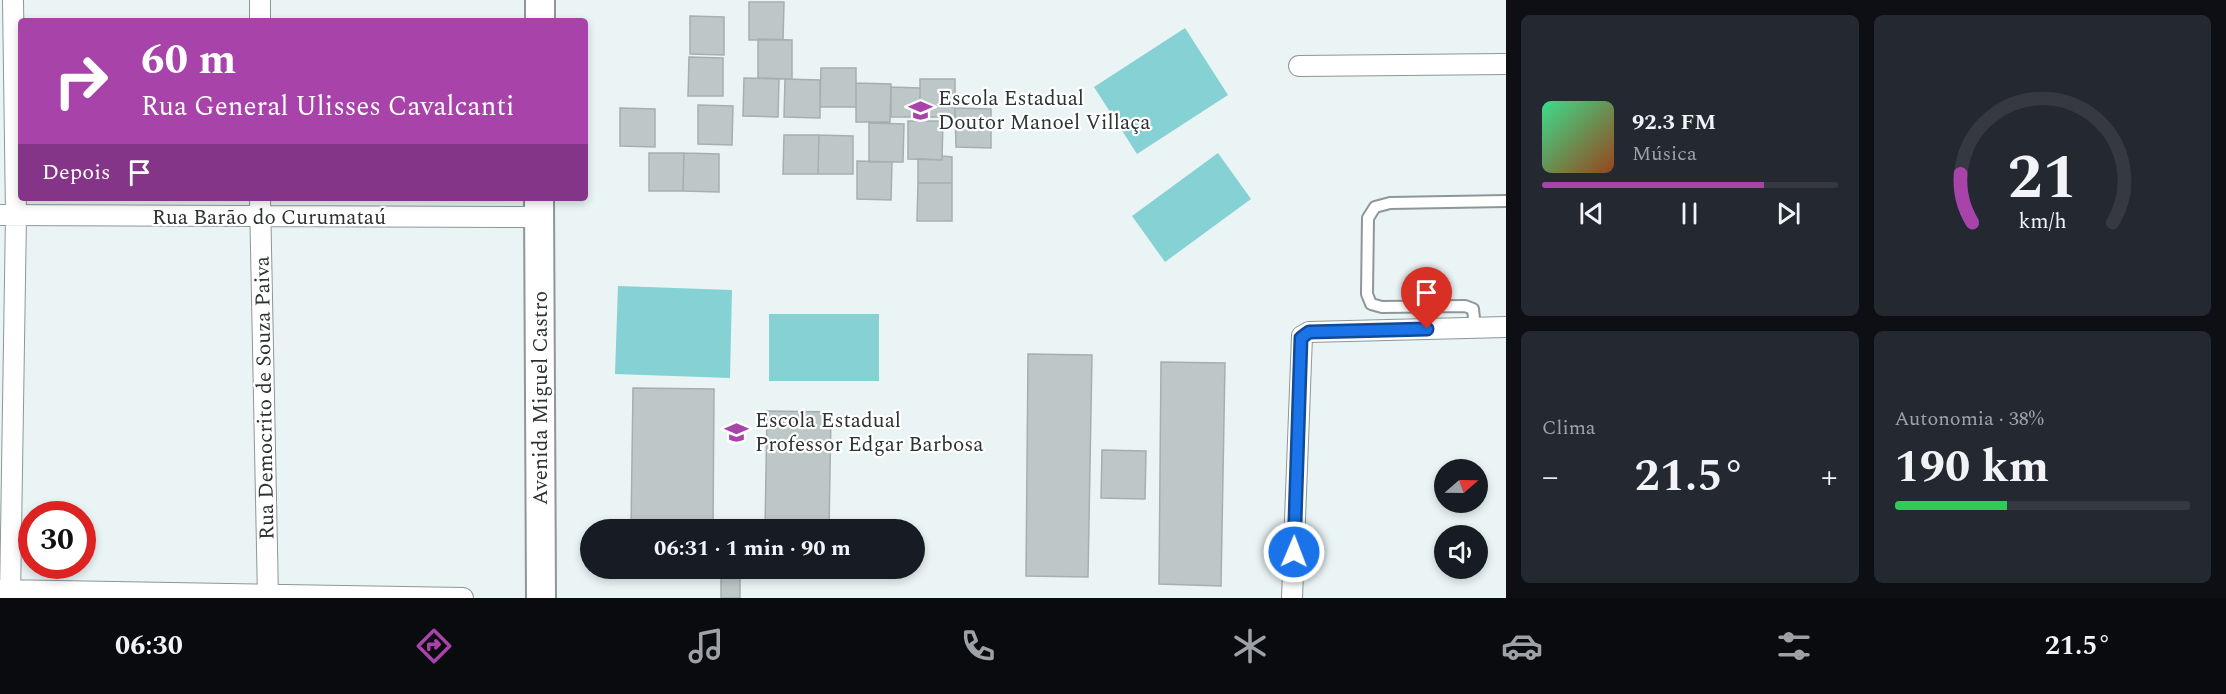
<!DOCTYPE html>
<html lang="pt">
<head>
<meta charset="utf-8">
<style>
  body { margin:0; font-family:Spectral,serif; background:#242831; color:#f1f3f6; height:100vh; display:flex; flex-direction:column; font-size:22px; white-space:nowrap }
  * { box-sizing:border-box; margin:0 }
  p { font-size:20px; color:#9ea1a6 }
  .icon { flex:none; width:33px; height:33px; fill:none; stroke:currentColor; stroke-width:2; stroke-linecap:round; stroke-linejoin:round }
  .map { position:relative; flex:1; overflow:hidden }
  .details { display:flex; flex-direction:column; gap:15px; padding:15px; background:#0d0f14; width:720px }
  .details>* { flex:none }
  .guide { position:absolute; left:18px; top:18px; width:570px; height:183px; border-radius:6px; box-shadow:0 3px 9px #0003; background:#a743a9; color:#fff; overflow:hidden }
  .needle { width:39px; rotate:70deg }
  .buttons { position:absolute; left:1434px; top:459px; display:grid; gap:12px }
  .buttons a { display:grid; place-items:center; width:54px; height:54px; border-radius:50%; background:#171b24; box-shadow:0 3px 9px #0003; font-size:30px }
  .speed { position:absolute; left:18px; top:501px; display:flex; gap:12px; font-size:30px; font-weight:700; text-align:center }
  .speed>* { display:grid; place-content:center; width:78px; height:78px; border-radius:50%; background:#171b24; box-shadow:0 3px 9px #0003; line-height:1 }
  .speed .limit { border:9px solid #d22; background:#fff; color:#111 }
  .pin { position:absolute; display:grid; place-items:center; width:51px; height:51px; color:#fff; margin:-62px -26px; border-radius:50% 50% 50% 0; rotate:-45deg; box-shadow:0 0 6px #0007 }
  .pin .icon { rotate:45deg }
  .me { position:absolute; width:66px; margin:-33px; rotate:1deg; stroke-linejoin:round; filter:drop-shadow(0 0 4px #0008) }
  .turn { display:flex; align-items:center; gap:21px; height:126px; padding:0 24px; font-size:27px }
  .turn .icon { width:78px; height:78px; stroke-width:2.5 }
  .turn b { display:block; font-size:42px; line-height:51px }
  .then { display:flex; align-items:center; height:57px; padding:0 24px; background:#0003; gap:12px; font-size:22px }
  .big { font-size:45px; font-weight:700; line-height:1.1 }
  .details .widget { flex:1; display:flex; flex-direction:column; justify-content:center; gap:9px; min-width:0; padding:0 21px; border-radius:9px; background:#242831 }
  .details .dial { align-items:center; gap:0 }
  .dial svg { height:156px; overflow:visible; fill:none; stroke:#363941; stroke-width:7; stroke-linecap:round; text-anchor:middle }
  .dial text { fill:#f1f3f6; stroke:none }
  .song { display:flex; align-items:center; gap:18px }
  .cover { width:72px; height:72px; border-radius:9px; background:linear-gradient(135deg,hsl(150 70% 55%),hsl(20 70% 35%)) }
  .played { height:6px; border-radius:3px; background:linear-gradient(90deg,#a743a9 75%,#363941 75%) }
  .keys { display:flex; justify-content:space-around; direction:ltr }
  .heat { display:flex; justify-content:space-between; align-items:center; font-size:33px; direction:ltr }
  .charge { height:9px; border-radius:4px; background:linear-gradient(90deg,#34c759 38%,#363941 0) }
  .details .tiles { flex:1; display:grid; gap:15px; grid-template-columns:repeat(2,1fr) }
  .trip { position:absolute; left:580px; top:519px; width:345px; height:60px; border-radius:30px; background:#171b24; box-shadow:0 3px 9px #0003; font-weight:700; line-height:60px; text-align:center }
  .tab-bar { display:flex; height:96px; justify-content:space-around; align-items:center; background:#090b0e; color:#9ea1a6 }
  .tab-bar .icon { width:42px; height:42px }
  .tab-bar .on { color:#a743a9 }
  .tab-bar b { font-size:27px; color:#f1f3f6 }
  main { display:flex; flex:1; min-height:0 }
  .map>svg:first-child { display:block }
  .green { fill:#85d1d4 }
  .building { fill:#bdc7c8; stroke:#a5afb0; stroke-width:1.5 }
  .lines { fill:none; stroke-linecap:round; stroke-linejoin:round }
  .service-casing { stroke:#8d9797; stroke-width:14 }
  .minor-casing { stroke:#8d9797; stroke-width:22 }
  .secondary-casing { stroke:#8d9797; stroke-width:32 }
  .service { stroke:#fff; stroke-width:10 }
  .minor { stroke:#fff; stroke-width:20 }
  .secondary { stroke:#fff; stroke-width:28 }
  .route-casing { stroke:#114b97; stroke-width:15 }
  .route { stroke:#1a73e8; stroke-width:10 }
  .labels { text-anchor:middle; stroke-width:4.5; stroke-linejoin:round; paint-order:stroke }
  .poi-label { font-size:21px; fill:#2e3232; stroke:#fff; text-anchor:start }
  .street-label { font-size:21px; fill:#2e3232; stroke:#fff }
</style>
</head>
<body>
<main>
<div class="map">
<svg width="1506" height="598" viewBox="0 0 1506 598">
  <rect width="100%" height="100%" fill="#eaf4f5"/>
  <!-- green -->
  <path class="green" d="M1185,28L1228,95L1137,154L1094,87Z
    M1218,153L1251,199L1165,262L1132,216Z
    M618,286L732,290L730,378L615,374Z
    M769,314H879V381H769Z"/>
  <!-- building -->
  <path class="building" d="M749,2H784L783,40H749Z
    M690,16L724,17V55L690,54Z
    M758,39L792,40V79L758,78Z
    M689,57L723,58V96H688Z
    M821,68H856V107H820Z
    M744,78L779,79L778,117L743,116Z
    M785,79L820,80V118L784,117Z
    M920,79H955V117H920Z
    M856,83L891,84L890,122H856Z
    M891,87L920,88V117H891Z
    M698,105L733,106L732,145L698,144Z
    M620,108L655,109V147L620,146Z
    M955,108L991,109V148L956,147Z
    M908,121H943L942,160L908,159Z
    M869,123L904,124L903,162H869Z
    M784,135H819L818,174H783Z
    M819,135L853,136V174H818Z
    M649,153H684L683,191H649Z
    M684,153L719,154V192L683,191Z
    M942,156L952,157V183H918V159L942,160Z
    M857,161L892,162L891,200L857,199Z
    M918,183H952V221H917Z
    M1028,354L1092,355L1088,577L1026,576Z
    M1161,362L1225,363L1221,586L1159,584Z
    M633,388L714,389L713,530H631Z
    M767,411L831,412L829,530H765Z
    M1102,450L1146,451L1145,499L1101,498Z
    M631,568H829V577L740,576V598H721V578L631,576Z"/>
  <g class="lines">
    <defs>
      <path id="service" d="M1475,328L1473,309L1465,306L1382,307L1371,304L1367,294L1368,218L1375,207L1390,203L1506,201"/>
      <path id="minor" d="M260,21V0
        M1299,66L1506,64
        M260,198L268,598
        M0,215L539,217
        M0,590L463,598
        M10,598L16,215L13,0
        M1292,598L1302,336L1309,332L1506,327"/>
      <path id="secondary" d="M540,21V0
        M539,198L541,598"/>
    </defs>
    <!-- service casing -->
    <use href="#service" class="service-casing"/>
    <!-- minor casing -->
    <use href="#minor" class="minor-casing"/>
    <!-- secondary casing -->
    <use href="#secondary" class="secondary-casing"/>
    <!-- service -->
    <use href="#service" class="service"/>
    <!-- minor -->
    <use href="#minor" class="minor"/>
    <!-- secondary -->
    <use href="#secondary" class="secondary"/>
  </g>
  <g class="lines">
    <defs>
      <path id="route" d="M1294,552L1301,338L1309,332L1427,329"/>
    </defs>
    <!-- route casing -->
    <use href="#route" class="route-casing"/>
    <!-- route -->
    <use href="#route" class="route"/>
  </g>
  <!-- icons -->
  <defs>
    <symbol id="school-bare" viewBox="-9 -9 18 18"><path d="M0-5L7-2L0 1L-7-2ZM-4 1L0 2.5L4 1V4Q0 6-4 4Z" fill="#a743a9" stroke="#fff" stroke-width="2.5" paint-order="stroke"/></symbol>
  </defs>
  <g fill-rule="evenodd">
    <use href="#school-bare" x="904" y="94" width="33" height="33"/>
    <use href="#school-bare" x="720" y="416" width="33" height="33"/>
  </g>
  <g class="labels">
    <!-- poi labels -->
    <g class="poi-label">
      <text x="938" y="105">Escola Estadual<tspan x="938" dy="24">Doutor Manoel Villaça</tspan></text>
      <text x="755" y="427">Escola Estadual<tspan x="755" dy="24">Professor Edgar Barbosa</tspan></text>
    </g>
    <!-- street labels -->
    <g class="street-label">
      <text x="269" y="224">Rua Barão do Curumataú</text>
      <text transform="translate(264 398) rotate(-91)" y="7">Rua Democrito de Souza Paiva</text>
      <text transform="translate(540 398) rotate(-90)" y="7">Avenida Miguel Castro</text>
    </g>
  </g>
</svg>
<div class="buttons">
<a><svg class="needle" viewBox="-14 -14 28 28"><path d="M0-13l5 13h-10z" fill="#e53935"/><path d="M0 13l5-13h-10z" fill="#9ea1a6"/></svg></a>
<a><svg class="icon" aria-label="sound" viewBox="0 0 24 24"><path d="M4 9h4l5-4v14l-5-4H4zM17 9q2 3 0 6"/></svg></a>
</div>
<div class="speed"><div class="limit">30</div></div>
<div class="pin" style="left:1427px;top:329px;background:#d93025"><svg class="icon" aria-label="arrive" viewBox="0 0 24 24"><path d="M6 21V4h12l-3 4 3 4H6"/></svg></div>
<svg class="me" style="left:1294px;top:552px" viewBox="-20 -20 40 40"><circle r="17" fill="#1a73e8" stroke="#fff" stroke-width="3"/><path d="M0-11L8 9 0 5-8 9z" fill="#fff"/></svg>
<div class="trip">06:31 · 1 min · 90 m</div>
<div class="guide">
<div class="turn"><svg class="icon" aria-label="right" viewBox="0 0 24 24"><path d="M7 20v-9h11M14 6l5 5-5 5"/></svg><div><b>60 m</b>Rua General Ulisses Cavalcanti</div></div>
<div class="then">Depois<svg class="icon" aria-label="arrive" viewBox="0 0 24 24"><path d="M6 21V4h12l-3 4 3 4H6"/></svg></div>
</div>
</div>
<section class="details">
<div class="tiles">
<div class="widget">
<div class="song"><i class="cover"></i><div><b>92.3 FM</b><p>Música</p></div></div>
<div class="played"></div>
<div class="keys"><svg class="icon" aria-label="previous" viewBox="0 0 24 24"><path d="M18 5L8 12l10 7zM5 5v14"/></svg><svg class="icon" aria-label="pause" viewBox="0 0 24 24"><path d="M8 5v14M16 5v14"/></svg><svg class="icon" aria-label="next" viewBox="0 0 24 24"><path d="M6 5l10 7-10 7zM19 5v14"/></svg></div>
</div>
<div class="widget dial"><svg viewBox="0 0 100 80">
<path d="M14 69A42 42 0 1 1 86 69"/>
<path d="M14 69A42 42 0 0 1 8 44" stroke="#a743a9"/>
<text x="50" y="56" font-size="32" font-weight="700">21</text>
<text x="50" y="72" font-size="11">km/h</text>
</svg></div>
<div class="widget"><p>Clima</p>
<div class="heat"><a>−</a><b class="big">21.5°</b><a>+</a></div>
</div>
<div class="widget"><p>Autonomia · 38%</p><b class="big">190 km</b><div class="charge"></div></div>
</div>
</section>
</main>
<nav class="tab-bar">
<b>06:30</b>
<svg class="icon on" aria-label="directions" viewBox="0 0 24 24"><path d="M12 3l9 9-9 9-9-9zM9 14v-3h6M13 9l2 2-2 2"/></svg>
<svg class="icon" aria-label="music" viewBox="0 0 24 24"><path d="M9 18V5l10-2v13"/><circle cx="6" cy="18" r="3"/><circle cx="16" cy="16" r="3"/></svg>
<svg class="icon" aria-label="phone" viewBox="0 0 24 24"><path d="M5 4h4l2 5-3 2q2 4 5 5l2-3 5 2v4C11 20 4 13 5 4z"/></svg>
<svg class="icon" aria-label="climate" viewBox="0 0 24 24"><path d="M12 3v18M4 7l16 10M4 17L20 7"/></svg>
<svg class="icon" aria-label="car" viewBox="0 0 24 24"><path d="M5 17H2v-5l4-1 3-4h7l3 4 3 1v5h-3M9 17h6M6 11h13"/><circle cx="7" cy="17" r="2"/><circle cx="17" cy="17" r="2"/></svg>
<svg class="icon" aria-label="filters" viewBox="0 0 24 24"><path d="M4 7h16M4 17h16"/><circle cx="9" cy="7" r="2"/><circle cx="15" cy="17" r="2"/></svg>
<b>21.5°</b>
</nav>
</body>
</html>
